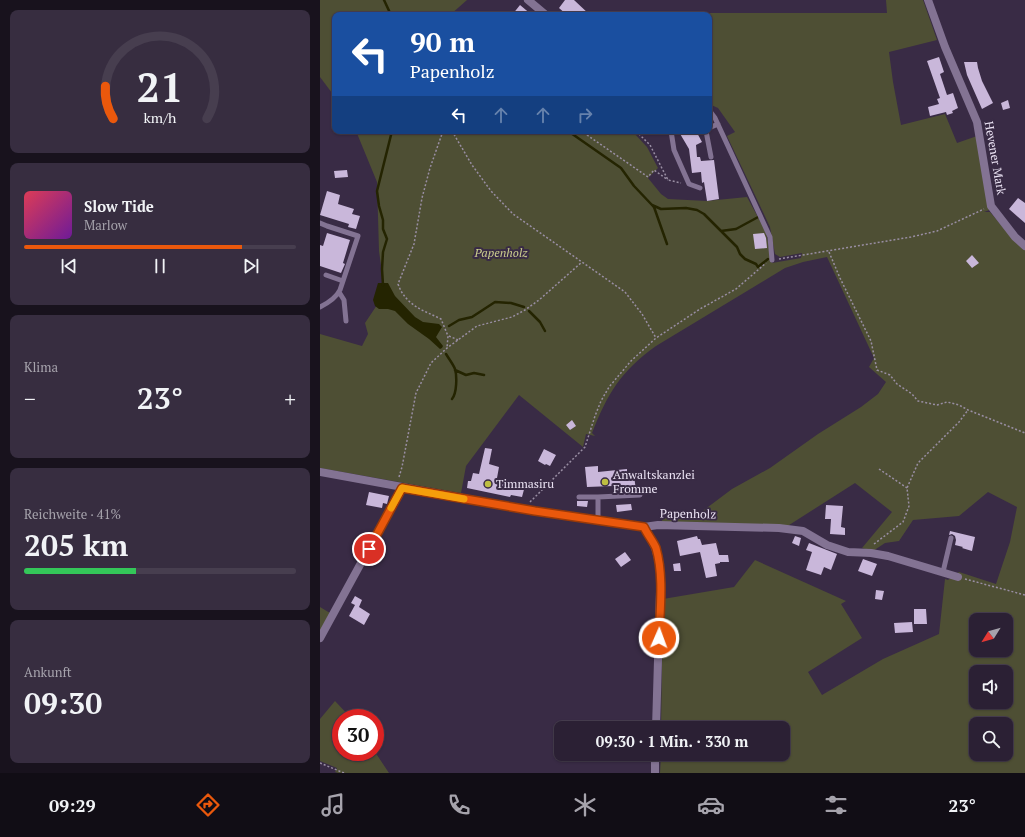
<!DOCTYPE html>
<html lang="de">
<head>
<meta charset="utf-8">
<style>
  body { margin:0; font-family:"PT Serif",serif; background:#372d40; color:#f1f3f6; height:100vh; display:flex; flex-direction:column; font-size:15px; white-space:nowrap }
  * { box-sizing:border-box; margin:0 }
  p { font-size:13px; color:#a6a3ac }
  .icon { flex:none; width:22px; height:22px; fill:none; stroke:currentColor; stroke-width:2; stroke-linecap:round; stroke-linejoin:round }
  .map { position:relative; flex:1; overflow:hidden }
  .panel { display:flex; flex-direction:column; gap:10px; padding:10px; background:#18121d; width:320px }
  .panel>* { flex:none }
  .banner { position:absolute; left:12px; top:12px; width:380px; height:122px; border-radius:8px; box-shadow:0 1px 3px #0004,0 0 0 1px #473e4f; background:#1a4fa0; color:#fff; overflow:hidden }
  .needle { width:26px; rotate:233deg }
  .buttons { position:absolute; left:649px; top:613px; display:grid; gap:8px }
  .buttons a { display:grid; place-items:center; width:44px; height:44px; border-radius:8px; background:#2b2034; box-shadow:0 1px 3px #0004,0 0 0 1px #473e4f; font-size:20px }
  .speed { position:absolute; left:12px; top:709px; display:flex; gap:8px; font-size:20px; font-weight:700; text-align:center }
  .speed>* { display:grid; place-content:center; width:52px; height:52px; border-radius:50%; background:#2b2034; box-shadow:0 1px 3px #0004,0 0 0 1px #473e4f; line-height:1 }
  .speed .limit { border:6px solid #d22; background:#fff; color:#111 }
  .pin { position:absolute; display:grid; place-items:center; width:34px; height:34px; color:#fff; margin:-17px; border:2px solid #fff; border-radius:50%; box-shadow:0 1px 4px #0007 }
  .me { position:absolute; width:44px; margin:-22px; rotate:2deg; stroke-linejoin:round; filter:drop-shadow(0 0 3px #0008) }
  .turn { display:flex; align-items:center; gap:14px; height:84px; padding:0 12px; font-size:18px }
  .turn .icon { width:52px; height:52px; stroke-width:2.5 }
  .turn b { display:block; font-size:28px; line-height:34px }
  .lanes { display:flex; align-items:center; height:38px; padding:0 12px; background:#0003; justify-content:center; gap:20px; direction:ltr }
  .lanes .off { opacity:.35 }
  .big { font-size:30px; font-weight:600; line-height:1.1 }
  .panel .tile { flex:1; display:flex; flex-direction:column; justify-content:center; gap:6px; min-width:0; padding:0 14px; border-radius:8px; background:#372d40 }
  .panel .dial { align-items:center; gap:0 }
  .dial svg { height:104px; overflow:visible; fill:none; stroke:#473e4f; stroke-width:7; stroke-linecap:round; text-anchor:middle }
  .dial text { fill:#f1f3f6; stroke:none }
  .song { display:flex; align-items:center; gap:12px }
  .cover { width:48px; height:48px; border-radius:6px; background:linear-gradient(135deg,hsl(350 70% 55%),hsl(280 70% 35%)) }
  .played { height:4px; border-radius:2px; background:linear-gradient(90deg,#ea580c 80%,#473e4f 80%) }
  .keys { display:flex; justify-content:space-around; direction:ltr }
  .heat { display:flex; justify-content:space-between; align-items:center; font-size:22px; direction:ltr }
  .charge { height:6px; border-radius:3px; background:linear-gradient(90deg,#34c759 41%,#473e4f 0) }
  .trip { position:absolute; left:234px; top:721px; width:236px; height:40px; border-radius:8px; background:#2b2034; box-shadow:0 1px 3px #0004,0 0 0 1px #473e4f; font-weight:600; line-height:40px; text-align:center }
  .menu { display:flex; height:64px; justify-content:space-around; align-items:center; background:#110d15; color:#a6a3ac }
  .menu .icon { width:28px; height:28px }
  .menu .on { color:#ea580c }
  .menu b { font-size:18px; color:#f1f3f6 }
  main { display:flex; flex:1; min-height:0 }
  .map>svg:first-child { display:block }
  .green { fill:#4e4f34; fill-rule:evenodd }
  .water { fill:#242401 }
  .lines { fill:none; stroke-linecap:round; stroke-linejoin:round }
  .stream { stroke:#242401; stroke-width:2.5 }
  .building { fill:#c9b7da }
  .path { stroke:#998ea3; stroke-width:1.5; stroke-dasharray:2 2; stroke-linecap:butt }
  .service { stroke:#837393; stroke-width:5 }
  .minor { stroke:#837393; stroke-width:8 }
  .route-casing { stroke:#983908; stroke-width:10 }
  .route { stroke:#ea580c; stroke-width:7 }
  .slow { stroke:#f59e0b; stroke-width:7 }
  .poi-dot { fill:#bebe42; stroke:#392b45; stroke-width:1.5 }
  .labels { text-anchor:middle; stroke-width:4; stroke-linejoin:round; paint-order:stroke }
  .street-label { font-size:12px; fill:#eae2f3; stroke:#392b45 }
  .park-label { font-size:12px; font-style:italic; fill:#cbcd8d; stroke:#392b45 }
  .poi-label { font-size:12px; fill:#eae2f3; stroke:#392b45; text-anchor:start }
</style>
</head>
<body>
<main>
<section class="panel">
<div class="tile dial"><svg viewBox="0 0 100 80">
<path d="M14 69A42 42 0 1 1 86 69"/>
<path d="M14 69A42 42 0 0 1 8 44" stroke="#ea580c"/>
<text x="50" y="56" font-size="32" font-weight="700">21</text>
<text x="50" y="72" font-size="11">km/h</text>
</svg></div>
<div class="tile">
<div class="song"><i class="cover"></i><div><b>Slow Tide</b><p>Marlow</p></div></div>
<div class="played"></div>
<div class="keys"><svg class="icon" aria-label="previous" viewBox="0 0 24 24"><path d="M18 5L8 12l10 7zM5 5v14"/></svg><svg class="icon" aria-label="pause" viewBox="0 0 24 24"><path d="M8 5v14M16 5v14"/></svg><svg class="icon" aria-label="next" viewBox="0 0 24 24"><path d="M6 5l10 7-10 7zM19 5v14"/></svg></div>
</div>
<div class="tile"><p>Klima</p>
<div class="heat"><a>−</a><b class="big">23°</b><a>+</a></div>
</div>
<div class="tile"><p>Reichweite · 41%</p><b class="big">205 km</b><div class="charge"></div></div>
<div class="tile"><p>Ankunft</p><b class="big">09:30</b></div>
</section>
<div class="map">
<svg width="705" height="773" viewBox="0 0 705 773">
  <rect width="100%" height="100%" fill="#392b45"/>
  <!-- green -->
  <path class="green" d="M0,0H147L130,15H15V97L0,77Z
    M566,0H603L617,40L569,52L573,82L581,125L625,114L637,143L657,136L652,116L675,208L664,212H670L693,239L705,247V773H340L341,754H463V728H341L343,599L414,587L435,560L526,601L521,604L542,638L488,672L502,695L563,659L619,634L625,579L628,580L639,572L676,584L690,542L697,507L668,492L639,516L593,520L579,541L565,543L553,551L542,548L572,512L535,483L466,527L341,522L344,518L372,519L412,489L450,468L498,434L541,407L558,394L566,382L549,367L554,358L507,257L483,262L465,268L336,346C300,372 288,393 272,433L275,436L266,434L263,447L199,395L146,466L141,493L0,468V334L42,346L48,334L45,323L65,293L59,251L57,182L36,131H312L327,147L338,168L328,178L341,194L348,199L387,201L427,197L446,232L452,263L481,258L482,253L460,257L455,254L450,227L407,136L415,132L398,108L389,104V15H299L301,13H567ZM656,620H686V650H656ZM656,672H686V702H656ZM656,724H686V754H656Z
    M0,607L10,613L0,632Z
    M15,701L31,718H21V752H55L69,773H18L15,772L17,768L0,761V719Z"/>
  <!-- water -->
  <path class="water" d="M58,283H68L75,296L95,317L103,322L119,324L122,327L116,337L123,346L122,348L120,349L109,339L88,324L75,311L68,309H59L55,306L53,300Z"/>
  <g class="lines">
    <!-- stream -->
    <path class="stream" d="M64,0L71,15
      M89,14L91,15
      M248,131L301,168L314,186L332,205L341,209L366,208L377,210L384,214L417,247L420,254L425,259L436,264L438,267L448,259
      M333,206L334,207L347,244
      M401,231L416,229L440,216
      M63,285L62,269L63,252L67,239L63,229V220L59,206L57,191L72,131
      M209,311L220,322L225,331
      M129,326L139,320L152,317L175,302L191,303L204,307
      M126,354C129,359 133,364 135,369C137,376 137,393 132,399
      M135,370L146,375L154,373L164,375"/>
  </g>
  <!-- building -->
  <path class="building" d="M245,0H254L270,15H247L239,8Z
    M200,5L212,15H192Z
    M619,57L624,72L620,74L627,95L633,93L638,108L632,111L633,113L627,115L626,112L610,116L608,107L619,104L617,99L620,98L607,61Z
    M644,62H657L658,68L662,81L673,103L662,109L647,75Z
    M688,100L690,108L683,110L681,103Z
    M355,131H376L382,142L376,145L377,157H380L381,161L394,160L399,199L387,201L384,182L382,183L381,172L372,173L369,149L359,132L356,134Z
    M27,170L28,177L15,178L14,171Z
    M7,191L20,195L18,204L34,209L32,214L40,216L36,229L28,227L29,224L0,215Z
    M698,198L705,203V223L689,209Z
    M7,233L30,240L23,263L25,264L21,273L0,266V245L3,246Z
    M444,233L446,238L447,248L435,249L433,234Z
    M652,255L659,263L652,268L646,261Z
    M252,420L256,426L250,430L246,425Z
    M165,448L172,449L169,464L179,467L177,478L198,483V481L206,482L202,497L191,495L190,497L147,488L148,481H151L153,473L159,474Z
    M224,449L236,455L230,466L226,464L225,465L218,461Z
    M278,466V472L307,469V477L314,476L316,490L294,492L293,486L267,487L265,467Z
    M49,492L69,496L67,504L63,503L62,508L46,505Z
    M257,501H268L267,507L257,506Z
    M311,504L312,510L297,512L296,505Z
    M506,505L523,506L521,527L525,528V535L510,534L511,519H505Z
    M630,531L655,537L652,551L642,548L643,547L635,545L636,540L635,536L632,534L629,535Z
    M377,536L378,539H380L382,545L396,543L399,555H408L409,562H400V563L395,564L397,576L386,578L380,552L360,556L357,541Z
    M475,536L481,538L479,546L472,543Z
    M489,543L517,554L511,570L504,567L501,575L486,570L492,552L486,550Z
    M305,552L311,560L301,567L295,559Z
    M543,559L557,564L552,576L538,571Z
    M360,563L361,571H354L353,564Z
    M556,590L564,591L562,600L555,599Z
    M35,596L42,600L39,607L50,614L44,625L29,616L35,605L31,603Z
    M594,609H606L607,624H594Z
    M592,622L593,632L575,633L574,623Z"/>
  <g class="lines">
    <!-- path -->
    <path class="path" d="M123,131L110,168L102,198L94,244L78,284C86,306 103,310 121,319L128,336L127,348
      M132,131L152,165L171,191L193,214L305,292L322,314L336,338
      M262,131L267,135L270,131
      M316,131L330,145L348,180L361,183
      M267,135L328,177L334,170L348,180
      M509,252L520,278L551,341L557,370L570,375L577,384L592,394L598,401L617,405L627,402L639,405L648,410L705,433
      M459,259L591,237L617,231L664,209
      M129,336L138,340
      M559,469L587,488
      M79,477L82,467L96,393L111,363L127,348L157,326L192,317L205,310L219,300L262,262
      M210,502L265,447L275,416L281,401L289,387L311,361L336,338L380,309L416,289L446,263
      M554,544L583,522L589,506L587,488L598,463L639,422L648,410
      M645,579L705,595
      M0,763L24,773"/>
    <!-- service -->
    <path class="service" d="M389,110L395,118L450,237L452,260
      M389,128L398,124
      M351,131L354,150L369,184L380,188
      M386,131L391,157
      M0,223L7,226L38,236L20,290C16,298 8,303 0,307
      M6,275L23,281
      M19,292L24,300L26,321
      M259,497H278L320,495
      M278,519V497
      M623,572L631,538"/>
    <!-- minor -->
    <path class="minor" d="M208,0L226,15
      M608,0L625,47L657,122L671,206L695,237L705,246
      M0,472L203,509L324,527L338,525L459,528L483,531L507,545L528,552L551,553L568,556L638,577
      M324,527L335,547L340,566V592L336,728
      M0,638L82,488
      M335,773V754"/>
  </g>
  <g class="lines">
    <defs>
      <path id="route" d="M49,549L82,488L215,511L324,527C327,534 333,541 336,548C344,576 340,609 339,638"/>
    </defs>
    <!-- route casing -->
    <use href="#route" class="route-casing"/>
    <!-- route -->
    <use href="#route" class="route"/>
    <!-- slow -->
    <path class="slow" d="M71,508L82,488L144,499"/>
  </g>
  <!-- markers -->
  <g class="poi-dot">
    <circle cx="285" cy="482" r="4"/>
    <circle cx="168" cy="484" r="4"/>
  </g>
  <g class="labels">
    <!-- street labels -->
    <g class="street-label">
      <text transform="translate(675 158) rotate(80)" y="4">Hevener Mark</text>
      <text transform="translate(368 514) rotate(1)" y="4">Papenholz</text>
    </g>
    <!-- park labels -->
    <g class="park-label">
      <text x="181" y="257">Papenholz</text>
    </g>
    <!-- poi labels -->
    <g class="poi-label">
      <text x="293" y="479">Anwaltskanzlei<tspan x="293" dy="14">Fromme</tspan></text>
      <text x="176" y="488">Timmasiru</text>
    </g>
  </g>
</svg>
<div class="buttons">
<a><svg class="needle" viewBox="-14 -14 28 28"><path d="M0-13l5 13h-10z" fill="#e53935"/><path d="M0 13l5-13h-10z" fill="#a6a3ac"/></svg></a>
<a><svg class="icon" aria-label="sound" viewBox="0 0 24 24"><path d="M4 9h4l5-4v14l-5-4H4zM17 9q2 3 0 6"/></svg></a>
<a><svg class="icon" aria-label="search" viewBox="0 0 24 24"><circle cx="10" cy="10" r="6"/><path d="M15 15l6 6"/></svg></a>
</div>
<div class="speed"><div class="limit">30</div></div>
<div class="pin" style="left:49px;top:549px;background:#d93025"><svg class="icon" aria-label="arrive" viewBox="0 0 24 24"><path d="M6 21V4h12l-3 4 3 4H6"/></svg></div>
<svg class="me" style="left:339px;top:638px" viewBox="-20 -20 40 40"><circle r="17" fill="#ea580c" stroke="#fff" stroke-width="3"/><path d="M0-11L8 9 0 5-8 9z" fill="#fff"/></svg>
<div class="trip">09:30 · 1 Min. · 330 m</div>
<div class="banner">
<div class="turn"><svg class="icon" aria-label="left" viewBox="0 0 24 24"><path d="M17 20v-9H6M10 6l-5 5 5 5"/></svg><div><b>90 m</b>Papenholz</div></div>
<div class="lanes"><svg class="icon" aria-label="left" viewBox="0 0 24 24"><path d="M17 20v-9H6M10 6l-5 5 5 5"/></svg><svg class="icon off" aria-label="ahead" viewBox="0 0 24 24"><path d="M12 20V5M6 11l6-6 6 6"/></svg><svg class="icon off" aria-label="ahead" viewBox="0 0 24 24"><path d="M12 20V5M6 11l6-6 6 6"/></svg><svg class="icon off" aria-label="right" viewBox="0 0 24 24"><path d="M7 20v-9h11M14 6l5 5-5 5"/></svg></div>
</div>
</div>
</main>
<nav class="menu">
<b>09:29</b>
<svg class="icon on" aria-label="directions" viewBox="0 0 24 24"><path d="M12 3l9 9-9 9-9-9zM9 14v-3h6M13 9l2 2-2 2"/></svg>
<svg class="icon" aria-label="music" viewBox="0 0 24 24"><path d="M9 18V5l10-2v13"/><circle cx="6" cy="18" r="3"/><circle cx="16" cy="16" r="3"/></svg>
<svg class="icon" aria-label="phone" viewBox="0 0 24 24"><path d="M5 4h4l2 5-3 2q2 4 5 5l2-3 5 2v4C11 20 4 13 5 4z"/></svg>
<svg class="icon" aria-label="climate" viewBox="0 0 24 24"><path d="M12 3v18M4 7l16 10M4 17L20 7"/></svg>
<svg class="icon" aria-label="car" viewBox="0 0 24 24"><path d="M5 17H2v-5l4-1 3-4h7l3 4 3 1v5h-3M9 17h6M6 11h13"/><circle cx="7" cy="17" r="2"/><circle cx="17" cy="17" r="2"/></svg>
<svg class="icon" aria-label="filters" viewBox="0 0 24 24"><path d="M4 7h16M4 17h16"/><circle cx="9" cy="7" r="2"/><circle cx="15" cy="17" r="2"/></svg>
<b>23°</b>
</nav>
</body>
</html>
